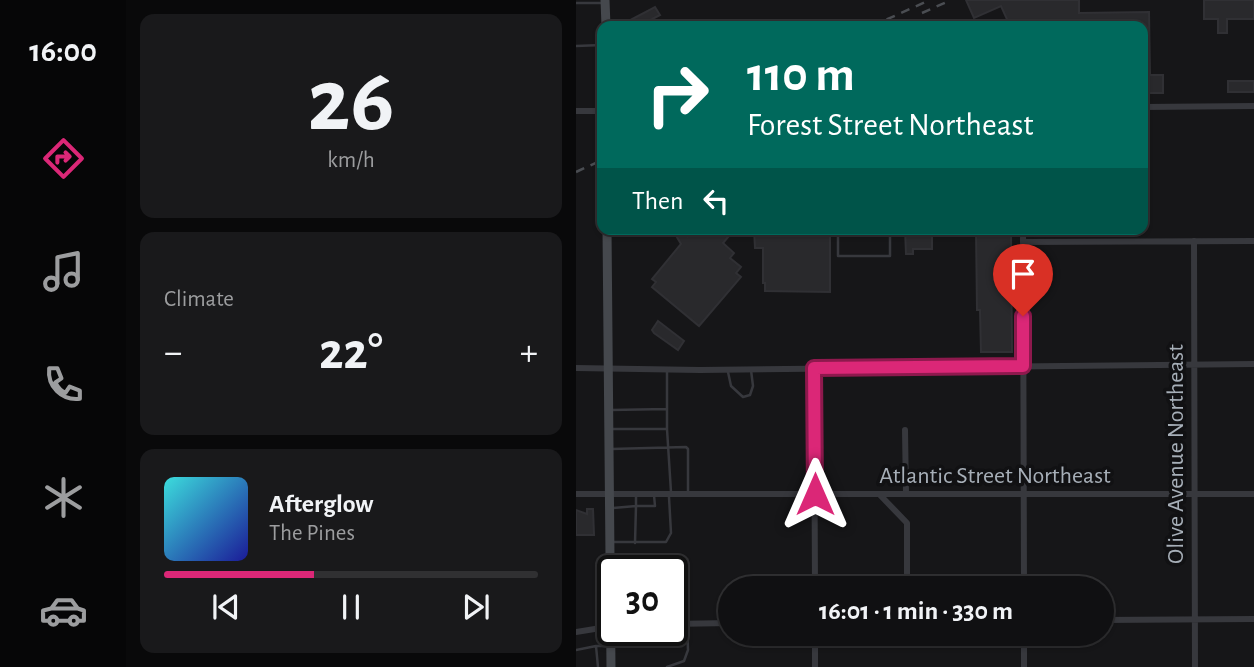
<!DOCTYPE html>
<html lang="en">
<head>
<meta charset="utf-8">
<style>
  body { margin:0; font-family:"Alegreya Sans",sans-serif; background:#19191b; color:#f1f3f6; height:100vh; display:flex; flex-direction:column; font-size:26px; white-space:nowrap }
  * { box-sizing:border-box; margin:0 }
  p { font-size:23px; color:#9c9d9f }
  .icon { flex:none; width:38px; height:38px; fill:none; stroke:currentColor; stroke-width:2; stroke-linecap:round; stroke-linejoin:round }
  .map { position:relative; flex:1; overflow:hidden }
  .drawer { display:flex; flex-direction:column; gap:14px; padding:14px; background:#09090a; width:450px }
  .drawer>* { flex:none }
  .top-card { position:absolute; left:21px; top:21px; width:551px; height:214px; border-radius:14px; box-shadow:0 2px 5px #0004,0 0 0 2px #303032; background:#00695c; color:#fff; overflow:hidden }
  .speed { position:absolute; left:21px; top:555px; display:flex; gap:14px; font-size:35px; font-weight:700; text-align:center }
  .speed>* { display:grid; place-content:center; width:91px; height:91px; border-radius:50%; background:#101012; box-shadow:0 2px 5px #0004,0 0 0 2px #303032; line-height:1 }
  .speed .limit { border:4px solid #111; border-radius:10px; background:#fff; color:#111 }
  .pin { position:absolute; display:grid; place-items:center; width:60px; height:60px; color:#fff; margin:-72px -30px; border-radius:50% 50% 50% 0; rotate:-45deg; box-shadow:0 0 7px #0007 }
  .pin .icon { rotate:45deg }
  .me { position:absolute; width:77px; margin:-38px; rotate:0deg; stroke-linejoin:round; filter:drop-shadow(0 0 5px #0008) }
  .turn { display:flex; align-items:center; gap:24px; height:147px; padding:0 35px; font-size:32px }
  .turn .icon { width:91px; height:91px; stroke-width:2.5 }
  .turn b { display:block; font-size:49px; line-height:60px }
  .then { display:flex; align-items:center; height:66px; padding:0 35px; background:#0003; gap:14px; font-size:26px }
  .big { font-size:52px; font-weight:700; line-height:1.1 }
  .drawer .widget { flex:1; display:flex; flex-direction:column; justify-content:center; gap:10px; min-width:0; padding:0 24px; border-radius:14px; background:#19191b }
  .drawer .dial { align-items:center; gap:0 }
  .dial b { font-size:91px; line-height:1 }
  .song { display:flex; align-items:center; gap:21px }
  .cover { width:84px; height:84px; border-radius:10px; background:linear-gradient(135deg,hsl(180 70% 55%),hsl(240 70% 35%)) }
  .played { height:7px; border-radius:4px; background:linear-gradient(90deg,#db2777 40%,#303032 40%) }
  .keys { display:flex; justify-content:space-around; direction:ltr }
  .heat { display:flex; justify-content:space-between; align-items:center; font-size:38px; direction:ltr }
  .trip { position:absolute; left:142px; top:576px; width:396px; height:70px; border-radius:35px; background:#101012; box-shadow:0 2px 5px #0004,0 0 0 2px #303032; font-weight:700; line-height:70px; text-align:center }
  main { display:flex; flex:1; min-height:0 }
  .menu { display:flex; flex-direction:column; width:126px; justify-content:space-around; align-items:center; background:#060607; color:#9c9d9f }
  .menu .icon { width:49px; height:49px }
  .menu .current { color:#db2777 }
  .menu b { font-size:32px; color:#f1f3f6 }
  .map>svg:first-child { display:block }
  .building { fill:#29292c; stroke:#303034; stroke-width:2 }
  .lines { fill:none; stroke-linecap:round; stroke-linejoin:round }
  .lane { stroke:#37383d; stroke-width:2.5 }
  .street { stroke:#37383d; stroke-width:6 }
  .secondary { stroke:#45484d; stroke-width:9 }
  .rail { stroke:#4a4d52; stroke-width:2.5; stroke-dasharray:9 7; stroke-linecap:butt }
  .route-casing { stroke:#8e194d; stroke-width:18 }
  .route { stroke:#db2777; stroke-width:12 }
  .labels { text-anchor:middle; stroke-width:7; stroke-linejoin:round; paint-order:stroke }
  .street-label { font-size:24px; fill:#a7afb8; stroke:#111113 }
</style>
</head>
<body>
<main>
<nav class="menu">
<b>16:00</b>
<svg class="icon current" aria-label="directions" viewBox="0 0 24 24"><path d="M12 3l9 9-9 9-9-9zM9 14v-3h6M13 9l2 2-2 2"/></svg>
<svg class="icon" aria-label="music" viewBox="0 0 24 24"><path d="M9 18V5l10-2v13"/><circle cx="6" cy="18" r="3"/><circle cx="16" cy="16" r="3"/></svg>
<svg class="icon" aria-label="phone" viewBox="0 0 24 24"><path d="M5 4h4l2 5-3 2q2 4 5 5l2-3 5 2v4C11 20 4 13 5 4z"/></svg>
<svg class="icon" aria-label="climate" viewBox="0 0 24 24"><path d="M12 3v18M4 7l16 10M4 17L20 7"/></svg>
<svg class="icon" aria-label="car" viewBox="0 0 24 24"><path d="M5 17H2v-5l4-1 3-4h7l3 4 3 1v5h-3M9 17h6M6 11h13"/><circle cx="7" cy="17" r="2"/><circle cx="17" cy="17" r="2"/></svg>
</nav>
<section class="drawer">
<div class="widget dial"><b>26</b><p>km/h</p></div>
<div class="widget"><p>Climate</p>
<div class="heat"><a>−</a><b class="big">22°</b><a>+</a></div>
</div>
<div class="widget">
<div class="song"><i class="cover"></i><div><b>Afterglow</b><p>The Pines</p></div></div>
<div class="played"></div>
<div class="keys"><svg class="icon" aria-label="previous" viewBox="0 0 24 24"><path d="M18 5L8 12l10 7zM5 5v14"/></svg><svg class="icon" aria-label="pause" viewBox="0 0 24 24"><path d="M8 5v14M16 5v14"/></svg><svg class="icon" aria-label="next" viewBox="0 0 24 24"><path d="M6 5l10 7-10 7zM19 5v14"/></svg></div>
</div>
</section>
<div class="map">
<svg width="679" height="667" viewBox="0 0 679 667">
  <rect width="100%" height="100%" fill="#161618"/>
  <!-- building -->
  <path class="building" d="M390,0H503V13L573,12L574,75H587V93H567V26H434L425,6L398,18Z
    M628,0H678V19H651V33H642V19H628Z
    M79,7L84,15L63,26H43Z
    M652,81H678V92H652Z
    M96,229H109L112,236L117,229H159L147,243L158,253L154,258L165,267L160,273L165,277L123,326L76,287L80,282L76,279L105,244Z
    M178,229H254V292L189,291V283H187V248H179Z
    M329,229H356V249H337V254H330Z
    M400,229H435L436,352H405L404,310H401Z
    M82,321L108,341L102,350L78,333L76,330Z
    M11,509H17L18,535H0V510L11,514Z"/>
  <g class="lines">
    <!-- lane -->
    <path class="lane" d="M0,3H28
      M0,46L26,45
      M262,229V256H314V229
      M91,369V429L95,492
      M152,372L155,386L167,397L174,395L177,386L175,370
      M35,410L91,409
      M34,429H90
      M35,449L110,447L112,449V491
      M60,495V506H79L78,495
      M37,508L60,506L59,543
      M35,542H90L95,533L93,497
      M0,650L20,646
      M22,667L20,646H31
      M91,667L108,661L112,650L111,624"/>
    <!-- street -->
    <path class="street" d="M567,107L679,106
      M0,111H26
      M447,229L448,588
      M31,235L47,229
      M618,241L619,667
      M447,242L679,241
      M0,368L124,370L679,364
      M238,368L239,588
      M329,430L330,494
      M0,494H679
      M304,495L331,523V588
      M525,620L679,619
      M96,624L154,623
      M0,632L37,626
      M239,634V667
      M448,634V667"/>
    <!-- secondary -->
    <path class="secondary" d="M29,0L30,26
      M31,229L35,667"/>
    <!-- rail -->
    <path class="rail" d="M346,13L375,0
      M296,26L354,0
      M0,172L26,160"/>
  </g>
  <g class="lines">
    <defs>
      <path id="route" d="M239,494L238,368L447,366V316"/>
    </defs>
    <!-- route casing -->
    <use href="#route" class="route-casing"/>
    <!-- route -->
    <use href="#route" class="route"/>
  </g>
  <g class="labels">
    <!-- street labels -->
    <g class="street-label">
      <text transform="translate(599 454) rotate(-90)" y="8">Olive Avenue Northeast</text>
      <text x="419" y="483">Atlantic Street Northeast</text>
    </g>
  </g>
</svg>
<div class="speed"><div class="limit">30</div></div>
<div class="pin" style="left:447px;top:316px;background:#d93025"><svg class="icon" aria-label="arrive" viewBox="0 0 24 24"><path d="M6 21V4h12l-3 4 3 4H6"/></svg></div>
<svg class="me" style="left:239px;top:494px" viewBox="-20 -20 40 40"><path d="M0-17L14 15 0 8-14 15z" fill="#db2777" stroke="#fff" stroke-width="4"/></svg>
<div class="trip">16:01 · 1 min · 330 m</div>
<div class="top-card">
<div class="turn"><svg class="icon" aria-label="right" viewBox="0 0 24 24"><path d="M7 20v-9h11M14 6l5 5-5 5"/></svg><div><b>110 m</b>Forest Street Northeast</div></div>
<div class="then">Then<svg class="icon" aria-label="left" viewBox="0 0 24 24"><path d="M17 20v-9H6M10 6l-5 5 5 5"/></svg></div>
</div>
</div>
</main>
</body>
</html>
